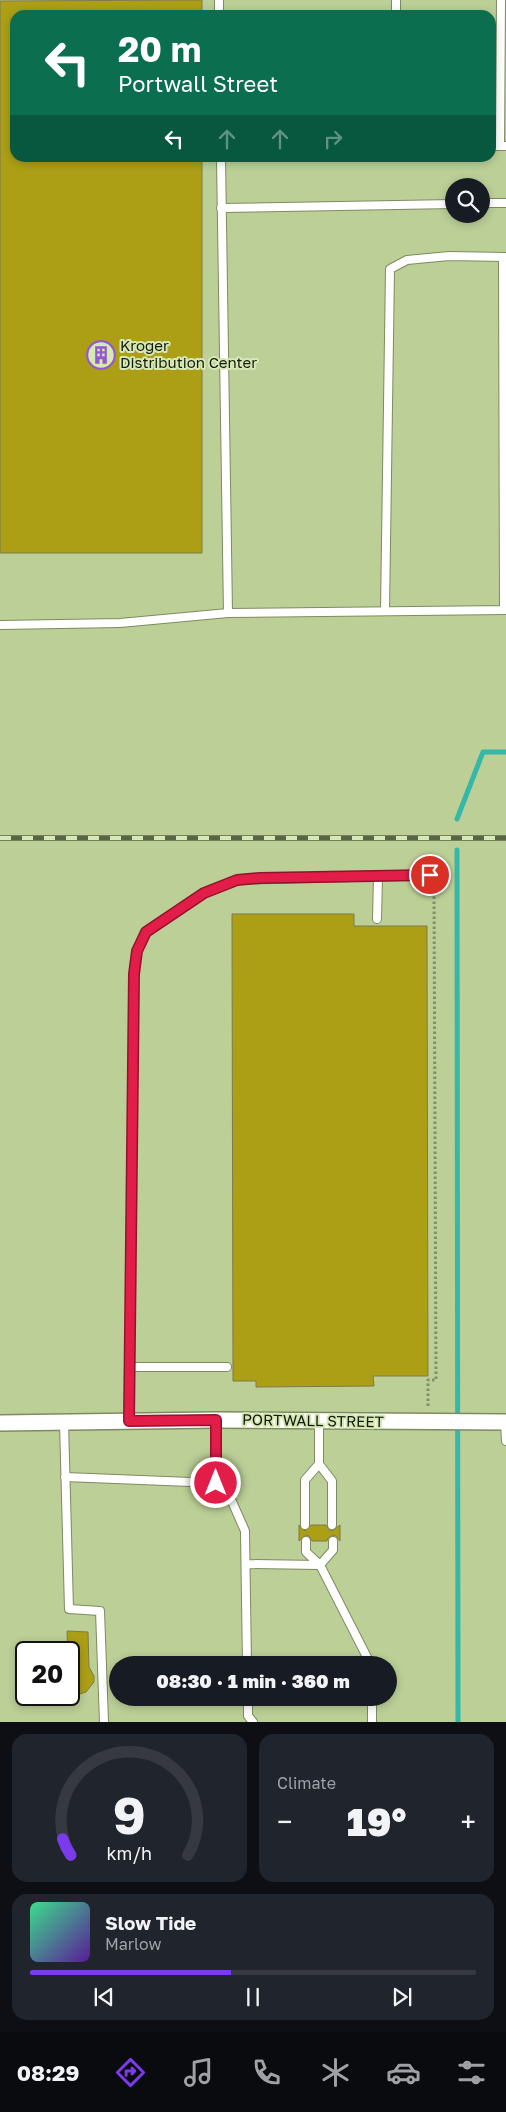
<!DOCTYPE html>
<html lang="en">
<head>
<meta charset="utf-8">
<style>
  body { margin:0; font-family:"Golos Text",sans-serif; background:#20242c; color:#f1f3f6; height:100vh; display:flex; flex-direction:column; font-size:19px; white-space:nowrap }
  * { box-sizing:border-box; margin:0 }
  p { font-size:16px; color:#9ea1a6 }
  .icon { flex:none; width:28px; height:28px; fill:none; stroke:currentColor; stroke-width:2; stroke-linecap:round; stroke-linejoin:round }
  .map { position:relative; height:1722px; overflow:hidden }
  .details { display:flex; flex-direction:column; gap:12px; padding:12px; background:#0d0f14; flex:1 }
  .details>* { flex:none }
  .hud { position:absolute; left:10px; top:10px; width:486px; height:152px; border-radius:15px; box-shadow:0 2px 8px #0003; background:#0b6e4f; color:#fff; overflow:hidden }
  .buttons { position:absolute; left:445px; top:178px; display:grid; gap:10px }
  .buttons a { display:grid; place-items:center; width:45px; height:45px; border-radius:50%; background:#171b24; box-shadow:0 2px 8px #0003; font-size:25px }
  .speed { position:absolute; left:15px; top:1641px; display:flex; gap:10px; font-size:25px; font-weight:700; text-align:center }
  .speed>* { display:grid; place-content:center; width:65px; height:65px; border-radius:50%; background:#171b24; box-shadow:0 2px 8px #0003; line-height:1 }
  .speed .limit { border:2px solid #111; border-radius:8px; background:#fff; color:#111 }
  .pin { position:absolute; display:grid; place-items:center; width:42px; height:42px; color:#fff; margin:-21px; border:2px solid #fff; border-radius:50%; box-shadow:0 1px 5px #0007 }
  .me { position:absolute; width:55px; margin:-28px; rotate:0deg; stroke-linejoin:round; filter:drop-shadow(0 0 4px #0008) }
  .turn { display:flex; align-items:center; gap:18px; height:105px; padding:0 25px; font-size:22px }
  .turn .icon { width:65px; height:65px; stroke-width:2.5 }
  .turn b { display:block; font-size:35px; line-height:42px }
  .lanes { display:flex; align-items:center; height:48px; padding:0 25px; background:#0003; justify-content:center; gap:25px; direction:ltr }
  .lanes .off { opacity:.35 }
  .big { font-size:38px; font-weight:800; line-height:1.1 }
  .details .card { flex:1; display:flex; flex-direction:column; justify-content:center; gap:8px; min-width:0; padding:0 18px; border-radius:15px; background:#20242c }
  .details .dial { align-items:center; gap:0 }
  .dial svg { height:130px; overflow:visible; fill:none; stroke:#363941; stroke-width:7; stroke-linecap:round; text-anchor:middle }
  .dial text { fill:#f1f3f6; stroke:none }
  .song { display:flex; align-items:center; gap:15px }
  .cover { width:60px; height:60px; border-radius:8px; background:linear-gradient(135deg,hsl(150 70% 55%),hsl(270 70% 35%)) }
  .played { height:5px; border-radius:2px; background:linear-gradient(90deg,#7c3aed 45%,#363941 45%) }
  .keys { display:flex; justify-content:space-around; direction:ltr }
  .heat { display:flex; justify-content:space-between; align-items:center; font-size:28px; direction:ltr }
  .details .tiles { flex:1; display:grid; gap:12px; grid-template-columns:1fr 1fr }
  .card:last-child { grid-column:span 2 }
  .trip { position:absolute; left:109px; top:1656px; width:288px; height:50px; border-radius:25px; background:#171b24; box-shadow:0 2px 8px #0003; font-weight:800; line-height:50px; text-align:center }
  .tabs { display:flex; height:80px; justify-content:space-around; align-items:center; background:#090b0e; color:#9ea1a6 }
  .tabs .icon { width:35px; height:35px }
  .tabs .active { color:#7c3aed }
  .tabs b { font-size:22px; color:#f1f3f6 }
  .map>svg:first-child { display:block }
  .built { fill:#bccf97; fill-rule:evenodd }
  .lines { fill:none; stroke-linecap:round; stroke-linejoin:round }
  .stream { stroke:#35b8a8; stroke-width:5 }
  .building { fill:#ac9f16; stroke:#7f7a4a }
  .service-casing { stroke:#7d8c5f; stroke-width:10 }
  .minor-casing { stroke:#7d8c5f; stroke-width:18 }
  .path { stroke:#838f6b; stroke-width:3; stroke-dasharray:2.5 2.5; stroke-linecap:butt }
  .service { stroke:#fff; stroke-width:8 }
  .minor { stroke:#fff; stroke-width:15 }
  .rail-casing { stroke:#5a6447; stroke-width:5.5 }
  .rail { stroke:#d6e8b6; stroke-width:4; stroke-dasharray:11; stroke-linecap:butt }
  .route-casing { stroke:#92132f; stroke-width:12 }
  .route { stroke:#e11d48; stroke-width:9 }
  .labels { text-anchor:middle; stroke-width:4; stroke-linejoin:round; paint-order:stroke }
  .poi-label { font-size:15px; fill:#151b09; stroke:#d6e8b6; text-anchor:start }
  .street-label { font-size:15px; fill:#151b09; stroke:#d6e8b6 }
</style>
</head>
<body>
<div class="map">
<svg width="506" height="1722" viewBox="0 0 506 1722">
  <rect width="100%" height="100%" fill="#c9daaa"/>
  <!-- built -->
  <path class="built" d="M0,0H506V1722H0ZM15,15H491V158H15ZM454,186H481V214H454ZM26,1652H69V1695H26ZM118,1665H388V1698H118Z"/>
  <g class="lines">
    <!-- stream -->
    <path class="stream" d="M457,819L483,752H506
      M457,850L458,1722"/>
  </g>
  <!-- building -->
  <path class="building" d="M202,0V15H15V158H202V553H0V1Z
    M232,914H354V926H427L428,1376H373L374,1386L256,1387V1381H233Z
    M299,1525L305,1531L311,1525H326L329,1530L332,1531L340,1525V1541L336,1536L333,1535L328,1538L327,1541H312L309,1536L306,1535L299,1541Z
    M67,1631L88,1632L89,1667L94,1676V1682L86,1692L80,1694L69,1690Z"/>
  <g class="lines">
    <defs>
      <path id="service" d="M219,0V15
        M396,0V15
        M491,146H506
        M500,146L501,0
        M221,158L228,613
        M481,203H506
        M221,208L454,204
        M503,257L504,610
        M385,611L390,269L407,260L449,256L506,257
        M0,625L120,623L228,613L506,610
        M377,919L378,876
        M129,1367H227
        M129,1421L134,974L137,951L146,932L203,893L237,880L430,875
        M64,1422L69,1609L100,1611L104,1722
        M319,1422V1464L332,1481V1525
        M505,1422L506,1441
        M65,1477L216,1483L230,1497L245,1531L247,1665
        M216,1483V1420
        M305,1525V1480L319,1464
        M306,1541V1552L320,1565L371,1665
        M246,1564L320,1565L333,1550V1541
        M248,1698V1716L253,1722
        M372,1722V1698"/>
      <path id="minor" d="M0,1423L216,1420L506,1422"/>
    </defs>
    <!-- service casing -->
    <use href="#service" class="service-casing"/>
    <!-- minor casing -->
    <use href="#minor" class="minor-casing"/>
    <!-- path -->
    <path class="path" d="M428,1406V1380H436L434,887H432"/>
    <!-- service -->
    <use href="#service" class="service"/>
    <!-- minor -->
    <use href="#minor" class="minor"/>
    <defs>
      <path id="rail" d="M0,838H506"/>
    </defs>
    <!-- rail casing -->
    <use href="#rail" class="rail-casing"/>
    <!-- rail -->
    <use href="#rail" class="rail"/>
  </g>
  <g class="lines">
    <defs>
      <path id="route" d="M216,1483V1420L129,1421L134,974L137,951L146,932L204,893L237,880L260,878L430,875"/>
    </defs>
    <!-- route casing -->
    <use href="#route" class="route-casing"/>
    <!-- route -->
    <use href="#route" class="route"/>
  </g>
  <!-- icons -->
  <defs>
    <symbol id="building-ring" viewBox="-11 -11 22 22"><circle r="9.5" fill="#d6e8b6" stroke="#9359d1" stroke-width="1.5"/><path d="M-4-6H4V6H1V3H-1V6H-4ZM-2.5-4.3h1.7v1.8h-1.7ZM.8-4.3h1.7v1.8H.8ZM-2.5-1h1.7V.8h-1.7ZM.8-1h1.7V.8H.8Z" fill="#9359d1"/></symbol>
  </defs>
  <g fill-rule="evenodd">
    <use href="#building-ring" x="85" y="339" width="32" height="32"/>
  </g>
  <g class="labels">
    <!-- poi labels -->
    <g class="poi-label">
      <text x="120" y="351">Kroger<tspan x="120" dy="17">Distribution Center</tspan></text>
    </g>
    <!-- street labels -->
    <g class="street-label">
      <text transform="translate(313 1421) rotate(1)" y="5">PORTWALL STREET</text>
    </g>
  </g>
</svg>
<div class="buttons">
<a><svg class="icon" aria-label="search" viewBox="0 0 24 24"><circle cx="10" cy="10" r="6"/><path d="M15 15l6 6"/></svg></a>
</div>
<div class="speed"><div class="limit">20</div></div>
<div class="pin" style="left:430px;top:875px;background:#d93025"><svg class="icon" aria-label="arrive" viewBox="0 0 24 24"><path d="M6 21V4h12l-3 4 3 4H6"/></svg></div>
<svg class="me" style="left:216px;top:1483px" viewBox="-20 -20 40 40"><circle r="17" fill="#e11d48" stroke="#fff" stroke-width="3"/><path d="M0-11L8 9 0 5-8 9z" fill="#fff"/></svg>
<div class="trip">08:30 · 1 min · 360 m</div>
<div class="hud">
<div class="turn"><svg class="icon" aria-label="left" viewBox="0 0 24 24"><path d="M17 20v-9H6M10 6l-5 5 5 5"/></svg><div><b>20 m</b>Portwall Street</div></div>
<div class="lanes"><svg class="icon" aria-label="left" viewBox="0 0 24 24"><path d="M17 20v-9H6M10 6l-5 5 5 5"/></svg><svg class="icon off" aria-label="ahead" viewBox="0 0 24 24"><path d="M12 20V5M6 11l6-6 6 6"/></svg><svg class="icon off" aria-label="ahead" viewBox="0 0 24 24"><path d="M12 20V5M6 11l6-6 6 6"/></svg><svg class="icon off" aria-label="right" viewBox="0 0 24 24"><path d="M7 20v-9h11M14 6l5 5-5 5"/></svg></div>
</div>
</div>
<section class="details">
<div class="tiles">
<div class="card dial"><svg viewBox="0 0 100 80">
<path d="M14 69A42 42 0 1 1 86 69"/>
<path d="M14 69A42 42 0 0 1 9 59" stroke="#7c3aed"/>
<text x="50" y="56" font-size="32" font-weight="700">9</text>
<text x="50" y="72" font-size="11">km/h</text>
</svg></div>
<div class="card"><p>Climate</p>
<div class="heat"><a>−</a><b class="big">19°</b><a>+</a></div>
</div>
<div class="card">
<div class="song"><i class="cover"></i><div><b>Slow Tide</b><p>Marlow</p></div></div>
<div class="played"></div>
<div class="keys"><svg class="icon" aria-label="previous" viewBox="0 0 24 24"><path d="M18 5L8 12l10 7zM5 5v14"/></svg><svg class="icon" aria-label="pause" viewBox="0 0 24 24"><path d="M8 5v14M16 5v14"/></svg><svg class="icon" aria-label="next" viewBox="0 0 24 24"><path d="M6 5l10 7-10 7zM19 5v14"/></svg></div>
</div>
</div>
</section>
<nav class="tabs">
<b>08:29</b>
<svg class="icon active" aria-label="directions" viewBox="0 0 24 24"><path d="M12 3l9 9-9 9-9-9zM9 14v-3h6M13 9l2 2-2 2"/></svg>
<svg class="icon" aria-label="music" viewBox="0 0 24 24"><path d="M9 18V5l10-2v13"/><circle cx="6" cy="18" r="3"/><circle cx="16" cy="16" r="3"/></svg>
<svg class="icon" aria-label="phone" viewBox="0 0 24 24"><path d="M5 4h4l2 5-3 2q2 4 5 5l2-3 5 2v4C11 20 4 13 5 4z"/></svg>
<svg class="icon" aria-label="climate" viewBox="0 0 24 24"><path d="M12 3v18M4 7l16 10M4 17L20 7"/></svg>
<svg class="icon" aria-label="car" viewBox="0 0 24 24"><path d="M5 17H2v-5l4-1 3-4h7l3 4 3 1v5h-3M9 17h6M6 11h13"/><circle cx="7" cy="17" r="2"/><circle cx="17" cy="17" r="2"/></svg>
<svg class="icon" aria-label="filters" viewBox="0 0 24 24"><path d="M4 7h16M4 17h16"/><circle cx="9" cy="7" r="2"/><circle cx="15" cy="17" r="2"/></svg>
</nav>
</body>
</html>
